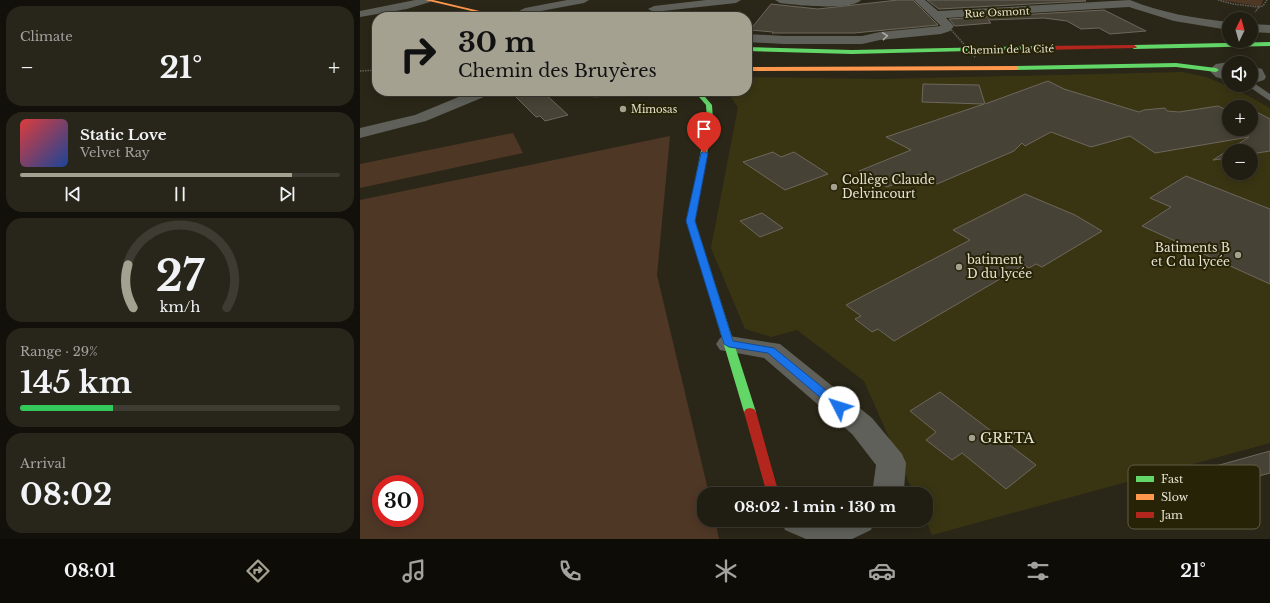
<!DOCTYPE html>
<html lang="en">
<head>
<meta charset="utf-8">
<style>
  body { margin:0; font-family:"Libre Baskerville",serif; background:#28261b; color:#f1f3f6; height:100vh; display:flex; flex-direction:column; font-size:15px; white-space:nowrap }
  * { box-sizing:border-box; margin:0 }
  p { font-size:13px; color:#a2a29f }
  .icon { flex:none; width:22px; height:22px; fill:none; stroke:currentColor; stroke-width:2; stroke-linecap:round; stroke-linejoin:round }
  .map { position:relative; flex:1; overflow:hidden }
  .details { display:flex; flex-direction:column; gap:6px; padding:6px; background:#12100a; width:360px }
  .details>* { flex:none }
  .banner { position:absolute; left:12px; top:12px; width:380px; height:84px; border-radius:16px; box-shadow:0 2px 10px #0003,0 0 0 1px #3d3b32; background:#a4a191; color:#111; overflow:hidden }
  .needle { width:26px; rotate:5deg }
  .tools { position:absolute; left:862px; top:12px; display:grid; gap:8px }
  .tools a { display:grid; place-items:center; width:36px; height:36px; border-radius:50%; background:#201d12; box-shadow:0 2px 10px #0003,0 0 0 1px #3d3b32; font-size:20px }
  .speed { position:absolute; left:12px; top:475px; display:flex; gap:8px; font-size:20px; font-weight:700; text-align:center }
  .speed>* { display:grid; place-content:center; width:52px; height:52px; border-radius:50%; background:#201d12; box-shadow:0 2px 10px #0003,0 0 0 1px #3d3b32; line-height:1 }
  .speed .limit { border:6px solid #d22; background:#fff; color:#111 }
  .pin { position:absolute; display:grid; place-items:center; width:34px; height:34px; color:#fff; margin:-41px -17px; border-radius:50% 50% 50% 0; rotate:-45deg; box-shadow:0 0 4px #0007 }
  .pin .icon { rotate:45deg }
  .me { position:absolute; width:44px; margin:-22px; rotate:310deg; stroke-linejoin:round; filter:drop-shadow(0 0 3px #0008) }
  .turn { display:flex; align-items:center; gap:14px; height:84px; padding:0 20px; font-size:18px }
  .turn .icon { width:52px; height:52px; stroke-width:2.5 }
  .turn b { display:block; font-size:28px; line-height:34px }
  .big { font-size:30px; font-weight:800; line-height:1.1 }
  .details .card { flex:1; display:flex; flex-direction:column; justify-content:center; gap:6px; min-width:0; padding:0 14px; border-radius:16px; background:#28261b }
  .details .dial { align-items:center; gap:0 }
  .dial svg { height:104px; overflow:visible; fill:none; stroke:#3d3b32; stroke-width:7; stroke-linecap:round; text-anchor:middle }
  .dial text { fill:#f1f3f6; stroke:none }
  .song { display:flex; align-items:center; gap:12px }
  .cover { width:48px; height:48px; border-radius:6px; background:linear-gradient(135deg,hsl(0 70% 55%),hsl(220 70% 35%)) }
  .played { height:4px; border-radius:2px; background:linear-gradient(90deg,#a4a191 85%,#3d3b32 85%) }
  .keys { display:flex; justify-content:space-around; direction:ltr }
  .heat { display:flex; justify-content:space-between; align-items:center; font-size:22px; direction:ltr }
  .charge { height:6px; border-radius:3px; background:linear-gradient(90deg,#34c759 29%,#3d3b32 0) }
  .trip { position:absolute; left:337px; top:487px; width:236px; height:40px; border-radius:16px; background:#201d12; box-shadow:0 2px 10px #0003,0 0 0 1px #3d3b32; font-weight:800; line-height:40px; text-align:center }
  .menu { display:flex; height:64px; justify-content:space-around; align-items:center; background:#0d0c07; color:#a2a29f }
  .menu .icon { width:28px; height:28px }
  .menu .current { color:#a4a191 }
  .menu b { font-size:18px; color:#f1f3f6 }
  main { display:flex; flex:1; min-height:0 }
  .map>svg:first-child { display:block }
  .built { fill:#393513; fill-rule:evenodd }
  .green { fill:#4f3726; fill-rule:evenodd }
  .building { fill:#474236; stroke:#6d675c }
  .lines { fill:none; stroke-linecap:round; stroke-linejoin:round }
  .path { stroke:#62625b; stroke-width:1.5; stroke-dasharray:1.5 1; stroke-linecap:butt }
  .lane { fill:#5f6059; fill-rule:evenodd }
  .street { fill:#5f6059; fill-rule:evenodd }
  .fast { fill:#63d668; fill-rule:evenodd }
  .slow { fill:#ff974d; fill-rule:evenodd }
  .jam { fill:#b3261e; fill-rule:evenodd }
  .path-bridge { stroke:#62625b; stroke-width:1.5; stroke-dasharray:1.5 1; stroke-linecap:butt }
  .oneway { stroke:#a9a89c }
  .route { fill:#1a73e8; stroke:#114b97 }
  .poi-dot { fill:#a4a191; stroke:#272307; stroke-width:1.5 }
  .labels { text-anchor:middle; stroke-width:4; stroke-linejoin:round; paint-order:stroke }
  .far-street-label { font-size:10px; fill:#e5e3d2; stroke:#272307 }
  .far-poi-label { font-size:10px; fill:#e5e3d2; stroke:#272307; text-anchor:start }
  .poi-label { font-size:12px; fill:#e5e3d2; stroke:#272307; text-anchor:start }
  .near-poi-label { font-size:14px; fill:#e5e3d2; stroke:#272307; text-anchor:start }
  .key { fill:#272307; stroke:#605d44; stroke-width:1 }
  .key-label { font-size:11px; fill:#e5e3d2 }
</style>
</head>
<body>
<main>
<section class="details">
<div class="card"><p>Climate</p>
<div class="heat"><a>−</a><b class="big">21°</b><a>+</a></div>
</div>
<div class="card">
<div class="song"><i class="cover"></i><div><b>Static Love</b><p>Velvet Ray</p></div></div>
<div class="played"></div>
<div class="keys"><svg class="icon" aria-label="previous" viewBox="0 0 24 24"><path d="M18 5L8 12l10 7zM5 5v14"/></svg><svg class="icon" aria-label="pause" viewBox="0 0 24 24"><path d="M8 5v14M16 5v14"/></svg><svg class="icon" aria-label="next" viewBox="0 0 24 24"><path d="M6 5l10 7-10 7zM19 5v14"/></svg></div>
</div>
<div class="card dial"><svg viewBox="0 0 100 80">
<path d="M14 69A42 42 0 1 1 86 69"/>
<path d="M14 69A42 42 0 0 1 10 36" stroke="#a4a191"/>
<text x="50" y="56" font-size="32" font-weight="700">27</text>
<text x="50" y="72" font-size="11">km/h</text>
</svg></div>
<div class="card"><p>Range · 29%</p><b class="big">145 km</b><div class="charge"></div></div>
<div class="card"><p>Arrival</p><b class="big">08:02</b></div>
</section>
<div class="map">
<svg width="910" height="539" viewBox="0 0 910 539">
  <rect width="100%" height="100%" fill="#2a2718"/>
  <!-- built -->
  <path class="built" d="M822,72L846,77L878,90L910,108V443L572,535L566,520V494H554L504,381L437,330L411,337L385,329L351,248L378,107L366,91H387V77L524,79ZM869,107H891V129H869ZM869,151H891V173H869Z"/>
  <!-- green -->
  <path class="green" d="M860,0H903L901,6H897Z
    M153,133L163,153L0,188V164Z
    M310,136L297,275L349,494H344V520H355L359,539H0V200ZM21,484H55V518H21Z"/>
  <!-- building -->
  <path class="building" d="M538,0H553L578,25L494,33H412L413,32L390,30L411,4L458,9Z
    M567,0H724L726,1L579,9Z
    M744,10L786,31L750,34L739,28L721,29L707,21L684,18L628,20L631,23L595,26L589,19Z
    M688,81L704,89L779,112L784,110L805,108L807,111L819,112L858,106L869,111V129H891V109L910,119V151L891,154V151H869V158L853,160L889,137L795,153L770,136L731,147L691,132L665,146L662,143L654,151L577,184L559,174L527,187L499,171L551,150L526,137L624,104L562,102L563,84L619,85L625,104Z
    M150,91H182L208,115L185,121L180,116L176,117Z
    M413,152L421,157L434,152L468,174L425,190L383,162Z
    M826,176L910,209V284L782,226L811,207L790,198Z
    M665,194L715,215L742,231L682,267L676,264L669,268L664,265L534,341L518,329L512,332L495,319L501,316L486,305L610,240L593,230Z
    M402,213L423,228L400,237L380,221Z
    M580,392L676,465L646,489L602,453L592,460L566,440L576,432L550,411Z
    M910,451V473L862,486L845,469Z"/>
  <g class="lines">
    <!-- path -->
    <path class="path" d="M858,0L873,4L899,7L895,12
      M899,7L903,6L907,0
      M0,71L17,70"/>
    <!-- lane -->
    <path class="lane" d="M891,81L910,94V101L888,86L891,85Z
      M221,91H259L258,93C246,96 230,102 221,91Z"/>
    <!-- street -->
    <path class="street" d="M55,0H71L70,2L47,9L0,17V11Z
      M207,0H229L224,3L165,14L159,11L165,8Z
      M346,0H381L376,3L294,12L288,9L294,6Z
      M415,0H501C492,11 435,5 420,3Z
      M554,0H565L578,11L770,0C801,13 835,18 869,22V30L814,21L769,7L586,18L594,26L590,31L581,34L520,40L502,44H424L387,42V34L424,36H502L520,32L581,26Z
      M891,24L910,25V33L891,32Z
      M869,62L873,63H869V70L865,71L869,72V81L856,77L849,70L856,64Z
      M891,66L902,69L906,77L904,80L891,84Z
      M113,91H133L131,94L66,121L0,138V128L55,115Z
      M369,336L420,344L512,418L542,454L546,463L544,489L541,494H509L513,487L516,465L492,434L404,358L360,350L356,344L360,338Z
      M421,520H515L511,530L492,539H446L425,530Z"/>
    <!-- fast -->
    <path class="fast" d="M910,42V46L774,49L771,47L774,45Z
      M681,46L684,48L683,49L492,54L387,51V47L492,50Z
      M816,63L856,68L859,70L856,72L816,67L656,70L653,68L656,66Z
      M334,91H340L352,105L353,120L335,221L396,412L394,415L390,416L386,415L384,412L327,221L347,120L346,105Z"/>
    <!-- slow -->
    <path class="slow" d="M65,0H73L145,17H137Z
      M387,67L656,66L659,68L656,70L387,71Z"/>
    <!-- jam -->
    <path class="jam" d="M774,45L777,47L776,48L681,50L678,48L681,46Z
      M390,408L394,409L396,412L419,494H407L384,412L386,409Z"/>
    <!-- path-bridge -->
    <path class="path-bridge" d="M588,26L615,57"/>
  </g>
  <!-- one-way arrows -->
  <defs><path id="oneway-chevron" d="M-2-3.5L2.5 0L-2 3.5" fill="none" stroke-width="1.6" stroke-linecap="round" stroke-linejoin="round"/></defs>
  <use class="oneway" href="#oneway-chevron" transform="translate(525 36) rotate(-6)"/>
  <!-- route -->
  <path class="route" d="M344,151L348,153L335,221L373,341L414,348L483,404L485,407L483,410L479,412L475,410L408,353L369,347L364,344L326,221L341,153Z"/>
  <!-- markers -->
  <g class="poi-dot">
    <circle cx="263" cy="109" r="4"/>
    <circle cx="474" cy="187" r="4"/>
    <circle cx="878" cy="255" r="4"/>
    <circle cx="599" cy="267" r="4"/>
    <circle cx="612" cy="438" r="4"/>
  </g>
  <g class="labels">
    <!-- far-street labels -->
    <g class="far-street-label">
      <text transform="translate(637 12) rotate(-3)" y="4">Rue Osmont</text>
      <text transform="translate(648 49) rotate(-1)" y="4">Chemin de la Cité</text>
    </g>
    <!-- far-poi labels -->
    <g class="far-poi-label">
      <text x="271" y="113">Mimosas</text>
    </g>
    <!-- poi labels -->
    <g class="poi-label">
      <text x="482" y="184">Collège Claude<tspan x="482" dy="14">Delvincourt</tspan></text>
      <text x="870" y="252" text-anchor="end">Batiments B<tspan x="870" dy="14">et C du lycée</tspan></text>
      <text x="607" y="264">batiment<tspan x="607" dy="14">D du lycée</tspan></text>
    </g>
    <!-- near-poi labels -->
    <g class="near-poi-label">
      <text x="620" y="443">GRETA</text>
    </g>
  </g>
  <!-- legend -->
  <rect x="768" y="465" width="132" height="64" rx="6" class="key"/>
  <rect x="776" y="476" width="18" height="6" fill="#63d668"/>
  <rect x="776" y="494" width="18" height="6" fill="#ff974d"/>
  <rect x="776" y="512" width="18" height="6" fill="#b3261e"/>
  <g class="key-label">
    <text x="801" y="483">Fast</text>
    <text x="801" y="501">Slow</text>
    <text x="801" y="519">Jam</text>
  </g>
</svg>
<div class="tools">
<a><svg class="needle" viewBox="-14 -14 28 28"><path d="M0-13l5 13h-10z" fill="#e53935"/><path d="M0 13l5-13h-10z" fill="#a2a29f"/></svg></a>
<a><svg class="icon" aria-label="sound" viewBox="0 0 24 24"><path d="M4 9h4l5-4v14l-5-4H4zM17 9q2 3 0 6"/></svg></a>
<a>+</a>
<a>−</a>
</div>
<div class="speed"><div class="limit">30</div></div>
<div class="pin" style="left:344px;top:153px;background:#d93025"><svg class="icon" aria-label="arrive" viewBox="0 0 24 24"><path d="M6 21V4h12l-3 4 3 4H6"/></svg></div>
<svg class="me" style="left:479px;top:407px" viewBox="-20 -20 40 40"><circle r="19" fill="#fff"/><path d="M0-13L10 11 0 6-10 11z" fill="#1a73e8"/></svg>
<div class="trip">08:02 · 1 min · 130 m</div>
<div class="banner">
<div class="turn"><svg class="icon" aria-label="right" viewBox="0 0 24 24"><path d="M7 20v-9h11M14 6l5 5-5 5"/></svg><div><b>30 m</b>Chemin des Bruyères</div></div>
</div>
</div>
</main>
<nav class="menu">
<b>08:01</b>
<svg class="icon current" aria-label="directions" viewBox="0 0 24 24"><path d="M12 3l9 9-9 9-9-9zM9 14v-3h6M13 9l2 2-2 2"/></svg>
<svg class="icon" aria-label="music" viewBox="0 0 24 24"><path d="M9 18V5l10-2v13"/><circle cx="6" cy="18" r="3"/><circle cx="16" cy="16" r="3"/></svg>
<svg class="icon" aria-label="phone" viewBox="0 0 24 24"><path d="M5 4h4l2 5-3 2q2 4 5 5l2-3 5 2v4C11 20 4 13 5 4z"/></svg>
<svg class="icon" aria-label="climate" viewBox="0 0 24 24"><path d="M12 3v18M4 7l16 10M4 17L20 7"/></svg>
<svg class="icon" aria-label="car" viewBox="0 0 24 24"><path d="M5 17H2v-5l4-1 3-4h7l3 4 3 1v5h-3M9 17h6M6 11h13"/><circle cx="7" cy="17" r="2"/><circle cx="17" cy="17" r="2"/></svg>
<svg class="icon" aria-label="filters" viewBox="0 0 24 24"><path d="M4 7h16M4 17h16"/><circle cx="9" cy="7" r="2"/><circle cx="15" cy="17" r="2"/></svg>
<b>21°</b>
</nav>
</body>
</html>
